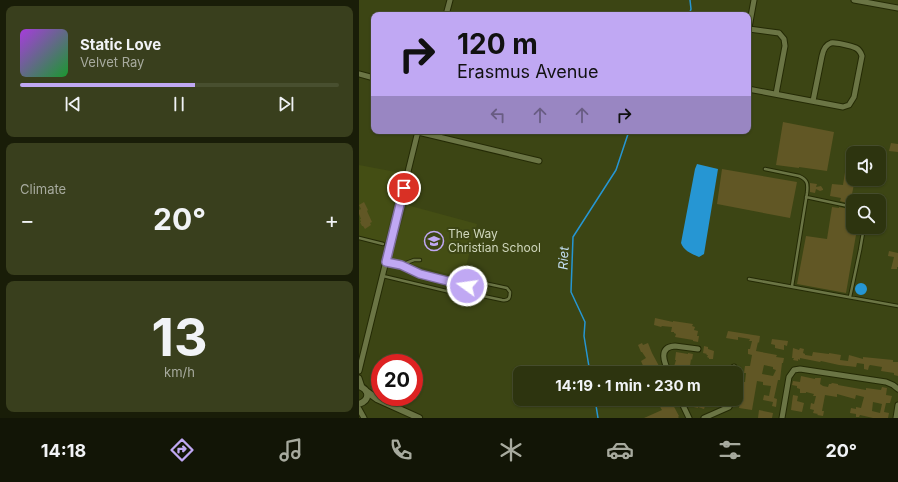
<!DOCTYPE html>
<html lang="en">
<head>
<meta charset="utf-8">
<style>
  body { margin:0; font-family:Inter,sans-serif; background:#393f1d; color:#f1f3f6; height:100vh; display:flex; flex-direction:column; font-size:15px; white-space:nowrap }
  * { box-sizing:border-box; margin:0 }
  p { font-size:13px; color:#a7aa9e }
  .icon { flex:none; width:22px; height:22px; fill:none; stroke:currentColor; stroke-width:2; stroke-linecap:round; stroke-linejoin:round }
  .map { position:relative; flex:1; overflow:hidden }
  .panel { display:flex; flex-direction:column; gap:6px; padding:6px; background:#191d08; width:359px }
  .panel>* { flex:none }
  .top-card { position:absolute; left:12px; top:12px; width:380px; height:122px; border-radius:8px; box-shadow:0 1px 3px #0004,0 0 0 1px #484f2f; background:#c0a8f3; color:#111; overflow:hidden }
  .fabs { position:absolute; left:487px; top:146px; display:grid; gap:8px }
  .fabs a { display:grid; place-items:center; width:40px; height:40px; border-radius:8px; background:#2d340f; box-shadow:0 1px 3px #0004,0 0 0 1px #484f2f; font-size:20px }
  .speed { position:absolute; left:12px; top:354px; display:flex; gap:8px; font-size:20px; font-weight:700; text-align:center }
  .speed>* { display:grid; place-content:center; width:52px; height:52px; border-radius:50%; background:#2d340f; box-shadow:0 1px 3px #0004,0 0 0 1px #484f2f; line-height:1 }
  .speed .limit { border:6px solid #d22; background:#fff; color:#111 }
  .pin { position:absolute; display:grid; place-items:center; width:34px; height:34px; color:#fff; margin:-17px; border:2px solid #fff; border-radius:50%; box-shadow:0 1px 4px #0007 }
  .me { position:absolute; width:44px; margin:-22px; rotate:284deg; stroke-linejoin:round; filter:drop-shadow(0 0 3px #0008) }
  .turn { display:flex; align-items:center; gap:14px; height:84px; padding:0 20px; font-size:18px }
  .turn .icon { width:52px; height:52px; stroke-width:2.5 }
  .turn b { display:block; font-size:28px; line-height:34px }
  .lanes { display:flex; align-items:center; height:38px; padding:0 20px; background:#0003; justify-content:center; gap:20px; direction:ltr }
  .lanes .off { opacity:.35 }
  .big { font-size:30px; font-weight:700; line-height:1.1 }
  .panel .tile { flex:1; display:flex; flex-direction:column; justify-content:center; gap:6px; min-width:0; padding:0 14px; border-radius:8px; background:#393f1d }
  .panel .dial { align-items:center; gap:0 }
  .dial b { font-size:52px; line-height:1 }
  .song { display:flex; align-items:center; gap:12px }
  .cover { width:48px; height:48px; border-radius:6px; background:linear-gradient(135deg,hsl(280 70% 55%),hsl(130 70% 35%)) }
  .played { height:4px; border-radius:2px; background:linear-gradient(90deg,#c0a8f3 55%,#484f2f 55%) }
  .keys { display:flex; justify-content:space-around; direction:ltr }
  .heat { display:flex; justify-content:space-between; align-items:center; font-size:22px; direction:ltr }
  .trip { position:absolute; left:154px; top:366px; width:230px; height:40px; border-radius:8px; background:#2d340f; box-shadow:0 1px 3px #0004,0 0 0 1px #484f2f; font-weight:700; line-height:40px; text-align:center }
  .dock { display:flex; height:64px; justify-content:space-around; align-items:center; background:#121506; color:#a7aa9e }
  .dock .icon { width:28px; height:28px }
  .dock .on { color:#c0a8f3 }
  .dock b { font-size:18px; color:#f1f3f6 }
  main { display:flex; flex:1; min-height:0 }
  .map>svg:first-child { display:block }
  .built { fill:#444e14 }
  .water { fill:#2696d3 }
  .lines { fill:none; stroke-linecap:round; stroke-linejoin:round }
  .stream { stroke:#2696d3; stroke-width:1.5 }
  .building { fill:#615725; fill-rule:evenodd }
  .service-casing { stroke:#242a05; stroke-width:4.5 }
  .minor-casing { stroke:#242a05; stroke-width:7 }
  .tertiary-casing { stroke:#242a05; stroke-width:8 }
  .service { stroke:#6b7545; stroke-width:2.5 }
  .minor { stroke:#6b7545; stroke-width:5 }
  .tertiary { stroke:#6b7545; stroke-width:6 }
  .route-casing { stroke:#7d6d9e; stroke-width:10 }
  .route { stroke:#c0a8f3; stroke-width:7 }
  .labels { text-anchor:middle; stroke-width:4; stroke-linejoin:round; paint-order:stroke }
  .poi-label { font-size:12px; fill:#d0d7bd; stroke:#3c4514; text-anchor:start }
  .water-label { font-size:13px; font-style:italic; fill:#c2ddf0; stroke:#3c4514 }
</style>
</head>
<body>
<main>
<section class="panel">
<div class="tile">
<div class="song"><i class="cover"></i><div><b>Static Love</b><p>Velvet Ray</p></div></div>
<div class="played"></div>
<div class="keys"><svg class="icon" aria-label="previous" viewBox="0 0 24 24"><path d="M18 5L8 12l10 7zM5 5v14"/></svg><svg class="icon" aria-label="pause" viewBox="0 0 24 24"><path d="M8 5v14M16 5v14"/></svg><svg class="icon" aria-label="next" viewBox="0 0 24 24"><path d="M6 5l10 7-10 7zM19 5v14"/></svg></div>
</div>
<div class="tile"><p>Climate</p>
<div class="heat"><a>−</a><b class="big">20°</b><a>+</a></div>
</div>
<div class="tile dial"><b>13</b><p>km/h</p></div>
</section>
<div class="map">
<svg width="539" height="418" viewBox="0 0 539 418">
  <rect width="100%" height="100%" fill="#3c4514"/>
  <!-- built -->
  <path class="built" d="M0,165L42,173L26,242L0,236Z
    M48,205L118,224L104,278L32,259Z"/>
  <!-- water -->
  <path class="water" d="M338,164L359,169L345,254L340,257C333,254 325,251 322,243L336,169Z
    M496 289a6 6 0 1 1 12 0a6 6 0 1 1-12 0Z"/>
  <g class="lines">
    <!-- stream -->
    <path class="stream" d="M330,15L332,9L331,0
      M231,373L225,336L226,322L212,292L214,237L257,170L270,131
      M236,399L239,418"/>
  </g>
  <!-- building -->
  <path class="building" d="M424,122L475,132L468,171L440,167V168L417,165Z
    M532,143L539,144V152L530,151Z
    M487,166L494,168V179H496L491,204L481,201L482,198L471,196L473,184L484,185Z
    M363,169L438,182L431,218L358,204Z
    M451,183L458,184L457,187L462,186L464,189V190L461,191L457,189L456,193L451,192Z
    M5,202L9,210L8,211L13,222L11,223L12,225L6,229L4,226H3L1,222H2L1,219H2L0,214V210L2,209L0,205Z
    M473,207L480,208V207L490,209L487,228L498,229L487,293L438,284L447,236L468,239Z
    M530,251L539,253V267H538V269H532L535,257L529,256Z
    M296,318L314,322V321L334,324L333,326L336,327L335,330L339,331L338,336H340L339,342L334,341V340L316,337L317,334L315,333V332H312L313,327L303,326L302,327L295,325Z
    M369,331L401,336L400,343L399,342L397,351L418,355L417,357L425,358L424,363H423L421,380H419L415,398L418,399L417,407L413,406L414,402L404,400L405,395L410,396L412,386L404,385V382L398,381L393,410L380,408L385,382H386L387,373H385L386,366H391L393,355L389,354V349H391L393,341H390L391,339L379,337V340L367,338ZM405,365L414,367V369L417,370L414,376L403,374Z
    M413,339L429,341L428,346L425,345V350L416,348V345L412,344Z
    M283,343L284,345L289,343L293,353L300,366L299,367L301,373H291L288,366L285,368L282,361L287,358L283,352H282L279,345Z
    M345,346L349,347V349L355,351L354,359H350V358L348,357L349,355H347L348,354L344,353Z
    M434,348L440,350L441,348L445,349L444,353L446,354V355L453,356L454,352L470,354V353L482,355L481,360L489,361L490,355L504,359V357L534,360V362H539V376L535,375V373L522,371L523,367L511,365L510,366L509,370L505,369V364L498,363L497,367L480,365L462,361L461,362L441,358V360L439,359V361L434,360L435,358H433Z
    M317,352L329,354V353L334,354L333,360L332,359L330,373H320V372L314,370L317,360H316Z
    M442,376L456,379V378H462L461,384L464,386L469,387L470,384H472L473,383L479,384V385L490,387L507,390V388L522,390L523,387L528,388L527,395L533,396L531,403H527L525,412L530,413L529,418H514L501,415L500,417H497V414L491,413L492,408L497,409V407L502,408L505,397L497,395L496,399L478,394V397L466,395L463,411H465L464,416L458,415L459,414L454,413L455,410L451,409L452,403L455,404L457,396H454L455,394L447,392V393H441V389L438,388V386L433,385L434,381L441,382ZM514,402L523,404L521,413L513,411Z
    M434,395L439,396L438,401L445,403L443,412L432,410Z
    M300,399H313L315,403H313L320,416L319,417L320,418H285L303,410L300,405L302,404Z
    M332,399H362L361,402L358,405H353L348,400L345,409L339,407V408L330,406Z
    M400,410L414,413L413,418H399Z"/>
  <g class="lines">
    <defs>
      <path id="service" d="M406,169L440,176C449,180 449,184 448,193L433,286
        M447,197L494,207
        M0,238L24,244
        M42,265L55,260H61
        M24,276L104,295L124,296L143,300C150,301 151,298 151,292L148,288L120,282L108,286L61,275L42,265L27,262
        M390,279L539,306
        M114,284L116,295
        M491,297L501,250L505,227"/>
      <path id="minor" d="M495,0L539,8
        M87,15L91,0
        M390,29L420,33L425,39L426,46L417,94
        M389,33L395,0
        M0,74L15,78
        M389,89C421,95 453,101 484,107L490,105L495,97L503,56C502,53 501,50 497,48C493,46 476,42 472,43C466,45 464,51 463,56L454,101
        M59,132L180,161
        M375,367L376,373
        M0,371L59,131
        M310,373C306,364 298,347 316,346L339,349
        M377,376V384
        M0,378L3,387
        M321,399L330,418
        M0,409L5,418
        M345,418L370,407L374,399
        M423,418L430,377L435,370L441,369L527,382L534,385L539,389
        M537,418L539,405"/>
      <path id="tertiary" d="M0,386C11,390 11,400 0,404
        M7,391L18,399L60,418"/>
    </defs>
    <!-- service casing -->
    <use href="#service" class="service-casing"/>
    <!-- minor casing -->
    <use href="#minor" class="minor-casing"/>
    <!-- tertiary casing -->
    <use href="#tertiary" class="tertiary-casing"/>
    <!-- service -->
    <use href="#service" class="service"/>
    <!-- minor -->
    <use href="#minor" class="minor"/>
    <!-- tertiary -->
    <use href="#tertiary" class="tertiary"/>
  </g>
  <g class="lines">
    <defs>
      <path id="route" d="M45,188L27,262L42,265L61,274L108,286"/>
    </defs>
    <!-- route casing -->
    <use href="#route" class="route-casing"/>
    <!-- route -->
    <use href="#route" class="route"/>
  </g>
  <!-- icons -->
  <defs>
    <symbol id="school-ring" viewBox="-11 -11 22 22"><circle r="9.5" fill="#3c4514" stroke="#c0a8f3" stroke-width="1.5"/><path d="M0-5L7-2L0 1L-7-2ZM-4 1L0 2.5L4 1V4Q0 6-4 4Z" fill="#c0a8f3"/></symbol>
  </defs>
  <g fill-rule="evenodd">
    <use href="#school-ring" x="64" y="230" width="22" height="22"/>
  </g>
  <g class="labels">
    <!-- poi labels -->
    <g class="poi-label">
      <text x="89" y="238">The Way<tspan x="89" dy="14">Christian School</tspan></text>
    </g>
    <!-- water labels -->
    <g class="water-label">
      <text transform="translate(204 258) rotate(-87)" y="5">Riet</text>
    </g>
  </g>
</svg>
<div class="fabs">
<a><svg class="icon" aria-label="sound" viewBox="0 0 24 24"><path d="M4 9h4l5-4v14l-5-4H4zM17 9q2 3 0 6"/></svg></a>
<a><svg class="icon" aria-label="search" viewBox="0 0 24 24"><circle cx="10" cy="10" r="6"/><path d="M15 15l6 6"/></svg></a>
</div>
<div class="speed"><div class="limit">20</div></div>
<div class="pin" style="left:45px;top:188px;background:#d93025"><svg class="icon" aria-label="arrive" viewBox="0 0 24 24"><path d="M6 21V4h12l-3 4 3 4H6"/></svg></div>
<svg class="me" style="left:108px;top:286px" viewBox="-20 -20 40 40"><circle r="17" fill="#c0a8f3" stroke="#fff" stroke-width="3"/><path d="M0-11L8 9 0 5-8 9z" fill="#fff"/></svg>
<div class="trip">14:19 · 1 min · 230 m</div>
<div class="top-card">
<div class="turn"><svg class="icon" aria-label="right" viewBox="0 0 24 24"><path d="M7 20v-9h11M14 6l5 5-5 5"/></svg><div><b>120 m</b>Erasmus Avenue</div></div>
<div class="lanes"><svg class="icon off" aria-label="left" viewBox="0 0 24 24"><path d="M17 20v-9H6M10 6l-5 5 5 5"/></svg><svg class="icon off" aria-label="ahead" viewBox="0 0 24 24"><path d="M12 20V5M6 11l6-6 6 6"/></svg><svg class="icon off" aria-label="ahead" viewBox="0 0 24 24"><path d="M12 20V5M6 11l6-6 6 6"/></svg><svg class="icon" aria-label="right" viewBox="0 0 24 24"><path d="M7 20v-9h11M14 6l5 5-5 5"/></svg></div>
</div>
</div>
</main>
<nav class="dock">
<b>14:18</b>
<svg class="icon on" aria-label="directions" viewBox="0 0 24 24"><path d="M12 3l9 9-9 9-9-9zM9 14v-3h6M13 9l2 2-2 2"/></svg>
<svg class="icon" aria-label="music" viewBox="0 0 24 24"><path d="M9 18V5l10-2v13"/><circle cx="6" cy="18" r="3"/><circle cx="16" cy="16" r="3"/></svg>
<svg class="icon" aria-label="phone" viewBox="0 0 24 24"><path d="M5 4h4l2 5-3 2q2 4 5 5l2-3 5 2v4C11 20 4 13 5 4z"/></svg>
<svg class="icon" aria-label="climate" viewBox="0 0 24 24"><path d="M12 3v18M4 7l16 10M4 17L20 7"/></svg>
<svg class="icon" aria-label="car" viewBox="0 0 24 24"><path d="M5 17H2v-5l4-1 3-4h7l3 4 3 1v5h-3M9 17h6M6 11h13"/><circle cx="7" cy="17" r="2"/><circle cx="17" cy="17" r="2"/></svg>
<svg class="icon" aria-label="filters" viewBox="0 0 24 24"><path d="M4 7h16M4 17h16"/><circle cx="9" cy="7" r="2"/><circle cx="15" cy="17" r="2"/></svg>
<b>20°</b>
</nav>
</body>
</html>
